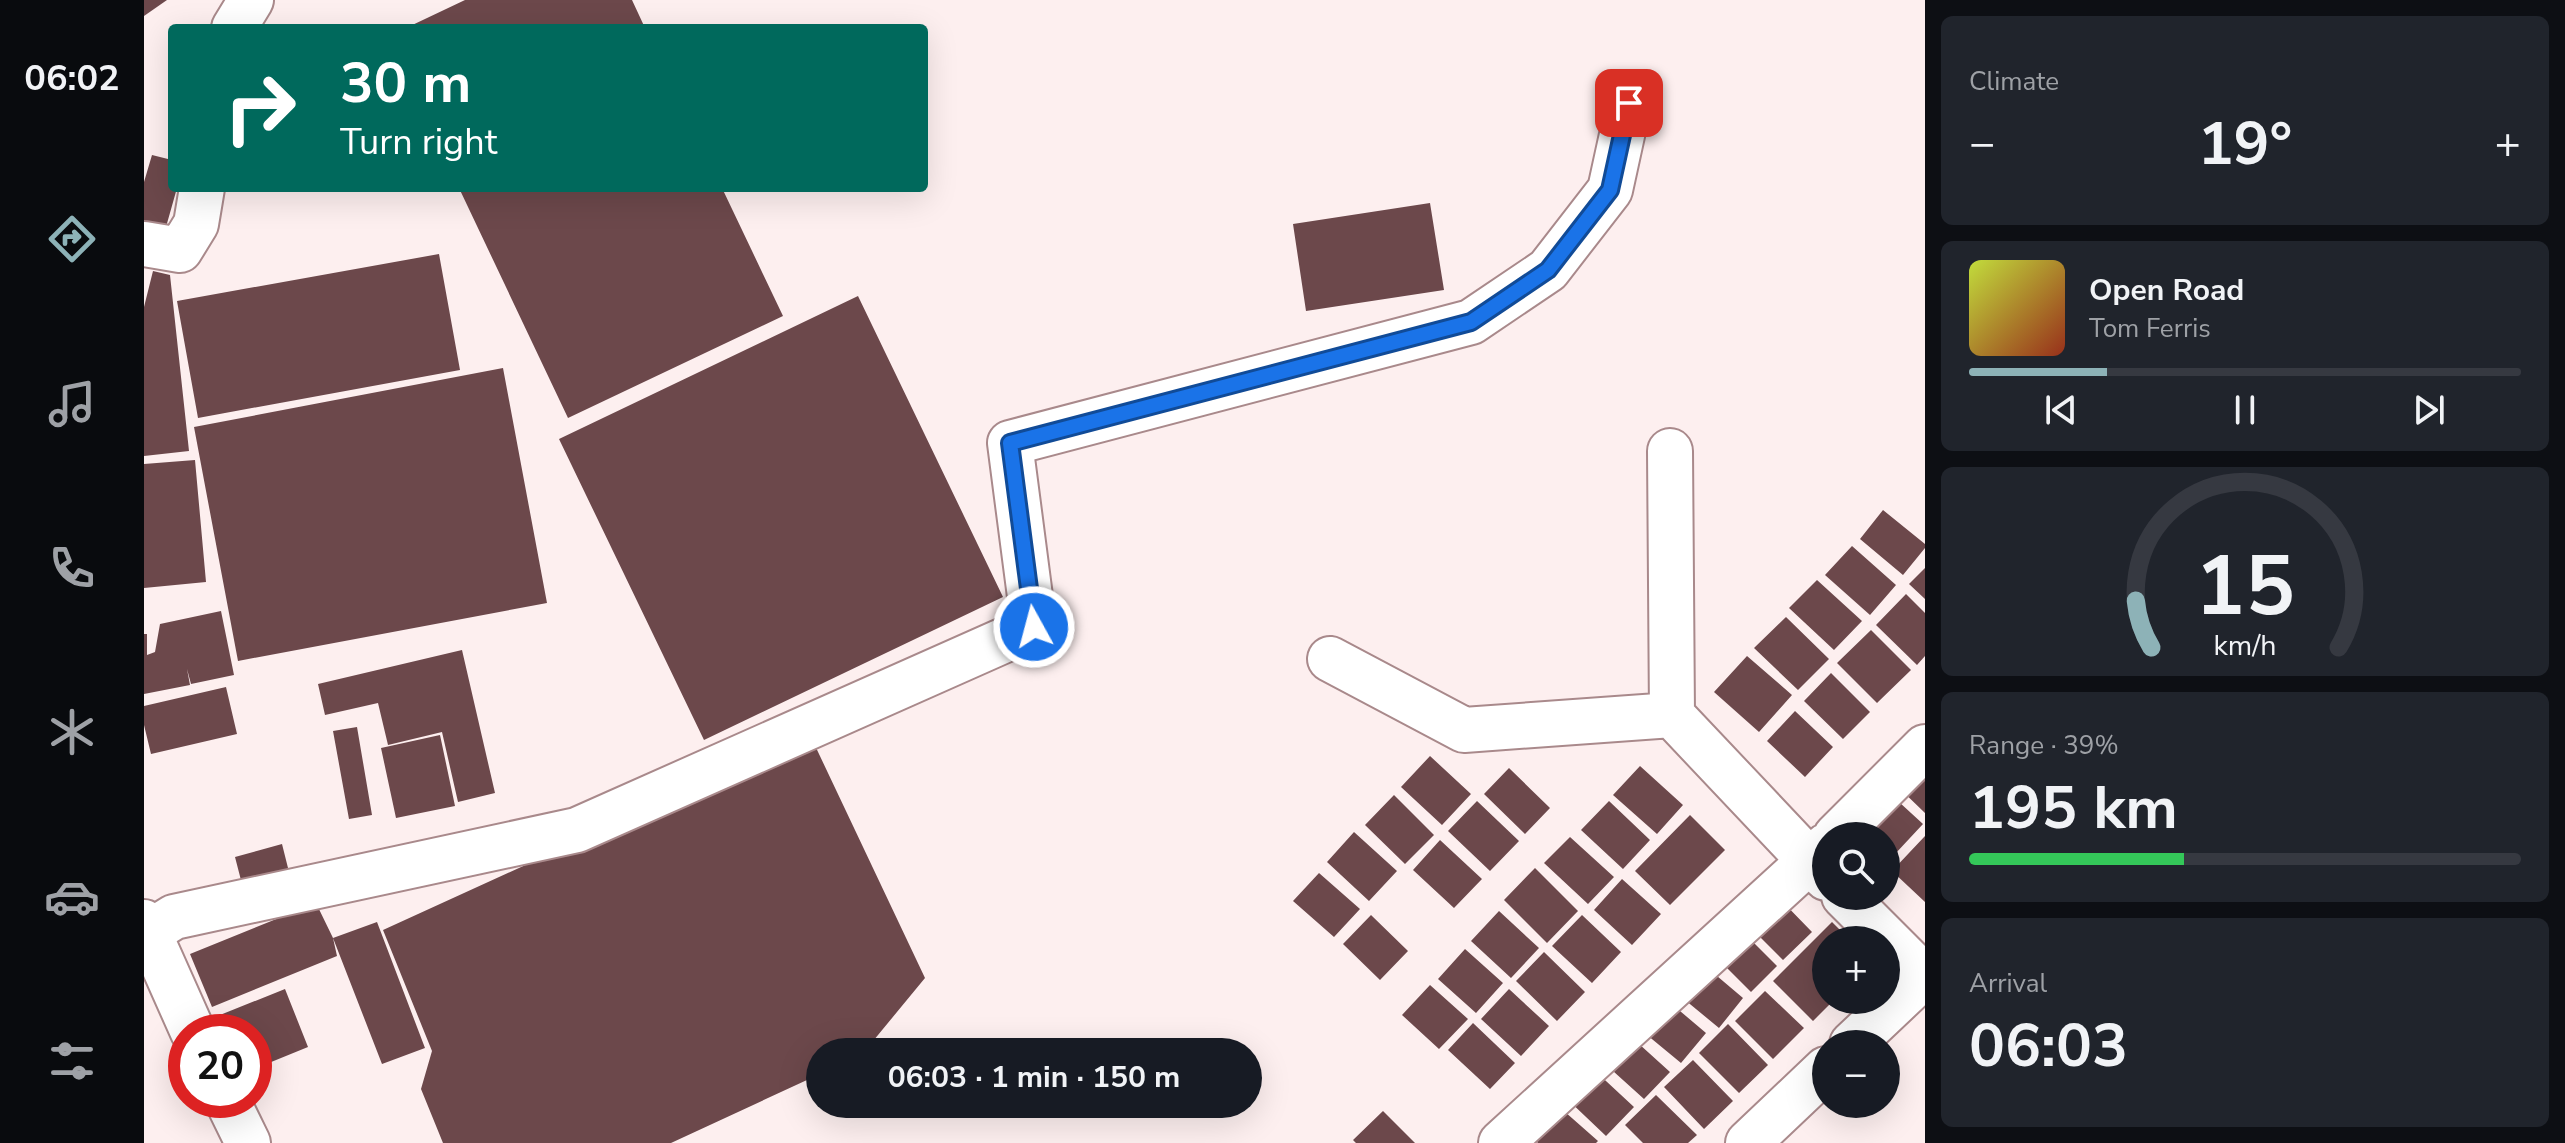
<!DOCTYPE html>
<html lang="en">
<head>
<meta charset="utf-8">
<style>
  body { margin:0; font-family:"Nunito Sans",sans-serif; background:#20242c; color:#f1f3f6; height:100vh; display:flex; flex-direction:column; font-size:30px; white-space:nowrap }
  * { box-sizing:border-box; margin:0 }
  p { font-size:26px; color:#9ea1a6 }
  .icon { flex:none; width:44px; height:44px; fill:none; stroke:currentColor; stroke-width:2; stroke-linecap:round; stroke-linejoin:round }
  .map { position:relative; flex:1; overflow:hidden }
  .panel { display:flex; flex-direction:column; gap:16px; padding:16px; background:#0d0f14; width:640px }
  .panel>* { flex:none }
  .top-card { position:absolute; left:24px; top:24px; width:760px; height:168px; border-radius:8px; box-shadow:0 8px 32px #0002; background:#00695c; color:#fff; overflow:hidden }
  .controls { position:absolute; left:1668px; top:822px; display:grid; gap:16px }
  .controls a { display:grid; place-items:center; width:88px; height:88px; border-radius:50%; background:#171b24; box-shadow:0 8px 32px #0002; font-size:40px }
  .speed { position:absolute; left:24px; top:1014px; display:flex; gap:16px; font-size:40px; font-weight:700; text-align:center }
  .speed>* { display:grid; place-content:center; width:104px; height:104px; border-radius:50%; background:#171b24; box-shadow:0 8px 32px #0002; line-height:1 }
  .speed .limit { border:12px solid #d22; background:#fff; color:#111 }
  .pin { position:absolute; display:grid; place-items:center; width:68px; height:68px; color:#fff; margin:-34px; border-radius:16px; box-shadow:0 4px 12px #0006 }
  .me { position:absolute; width:88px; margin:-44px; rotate:353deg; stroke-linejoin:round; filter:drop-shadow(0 0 6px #0008) }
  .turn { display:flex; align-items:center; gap:28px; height:168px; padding:0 40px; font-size:36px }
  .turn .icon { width:104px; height:104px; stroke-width:2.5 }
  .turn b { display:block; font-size:56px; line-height:68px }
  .big { font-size:60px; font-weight:700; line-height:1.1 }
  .panel .tile { flex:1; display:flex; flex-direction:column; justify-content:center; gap:12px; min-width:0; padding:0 28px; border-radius:12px; background:#20242c }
  .panel .dial { align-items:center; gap:0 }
  .dial svg { height:208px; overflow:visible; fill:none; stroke:#363941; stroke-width:7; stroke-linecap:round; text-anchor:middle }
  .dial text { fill:#f1f3f6; stroke:none }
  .song { display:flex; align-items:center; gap:24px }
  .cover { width:96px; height:96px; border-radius:12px; background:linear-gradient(135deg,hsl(70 70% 55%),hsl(10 70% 35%)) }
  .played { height:8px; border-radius:4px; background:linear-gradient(90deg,#8db2b7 25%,#363941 25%) }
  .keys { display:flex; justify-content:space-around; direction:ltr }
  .heat { display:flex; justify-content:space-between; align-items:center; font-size:44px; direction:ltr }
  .charge { height:12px; border-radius:6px; background:linear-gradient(90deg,#34c759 39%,#363941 0) }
  .trip { position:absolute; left:662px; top:1038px; width:456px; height:80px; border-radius:40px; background:#171b24; box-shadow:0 8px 32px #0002; font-weight:700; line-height:80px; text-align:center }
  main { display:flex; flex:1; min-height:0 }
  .dock { display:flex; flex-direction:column; width:144px; justify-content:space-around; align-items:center; background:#090b0e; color:#9ea1a6 }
  .dock .icon { width:56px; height:56px }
  .dock .active { color:#8db2b7 }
  .dock b { font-size:36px; color:#f1f3f6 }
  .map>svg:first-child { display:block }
  .building { fill:#6c484b }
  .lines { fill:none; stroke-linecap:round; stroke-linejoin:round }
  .minor-casing { stroke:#a9898b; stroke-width:48 }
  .minor { stroke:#fff; stroke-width:44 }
  .route-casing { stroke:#114b97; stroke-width:20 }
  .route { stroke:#1a73e8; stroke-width:14 }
</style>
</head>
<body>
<main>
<nav class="dock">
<b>06:02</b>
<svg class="icon active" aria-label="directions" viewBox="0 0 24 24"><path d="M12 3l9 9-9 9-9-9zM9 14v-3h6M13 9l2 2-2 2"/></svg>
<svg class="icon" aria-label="music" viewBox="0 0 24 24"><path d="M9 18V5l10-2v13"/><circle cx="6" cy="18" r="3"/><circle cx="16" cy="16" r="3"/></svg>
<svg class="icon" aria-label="phone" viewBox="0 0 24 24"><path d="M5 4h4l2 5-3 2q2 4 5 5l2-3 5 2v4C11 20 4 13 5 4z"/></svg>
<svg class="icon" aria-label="climate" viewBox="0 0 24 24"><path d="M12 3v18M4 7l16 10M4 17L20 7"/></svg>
<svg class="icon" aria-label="car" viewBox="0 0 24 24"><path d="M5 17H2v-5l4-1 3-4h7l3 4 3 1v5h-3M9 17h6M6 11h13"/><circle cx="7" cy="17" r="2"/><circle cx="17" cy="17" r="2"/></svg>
<svg class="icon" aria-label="filters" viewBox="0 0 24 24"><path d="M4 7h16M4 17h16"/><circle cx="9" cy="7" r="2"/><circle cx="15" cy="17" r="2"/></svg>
</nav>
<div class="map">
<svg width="1781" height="1143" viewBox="0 0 1781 1143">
  <rect width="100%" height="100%" fill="#fdefef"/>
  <!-- building -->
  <path class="building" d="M0,0H23L0,16Z
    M321,0H488L501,28H262Z
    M8,155L28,160V188H33L22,227L0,221V182Z
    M315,188H578L639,316L424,418Z
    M1286,203L1300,290L1162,311L1149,224Z
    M295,254L316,370L54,418L33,301Z
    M9,271L26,275L45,451L0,456V307Z
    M714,296L859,597L560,740L415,439Z
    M359,368L403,603L94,661L50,427Z
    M51,460L62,582L0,588V464Z
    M1739,510L1781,544V548L1759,575L1716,539Z
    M1708,546L1752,585L1726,615L1681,575Z
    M1781,568V599L1765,584Z
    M1673,580L1718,621L1690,650L1645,608Z
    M1762,594L1781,613V656L1773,665L1732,625Z
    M77,611L90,675L47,684L43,669L46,685L0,694V634H3V655L11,652L16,624Z
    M1642,617L1685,659L1654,690L1610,648Z
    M1727,630L1767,670L1733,703L1693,663Z
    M318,650L351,793L314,802L298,732L244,745L234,703L181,715L174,684Z
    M1603,656L1648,695L1615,732L1570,692Z
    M1687,673L1726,712L1699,739L1660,701Z
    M82,687L93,734L7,754L0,725V706Z
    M1651,711L1689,747L1661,777L1623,741Z
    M213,727L228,815L205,819L189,731Z
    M296,735L311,806L252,818L237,748Z
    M666,735L781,978L720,1052H676V1074L527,1143H299L277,1089L288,1051L239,930Z
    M1781,754V813L1751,784Z
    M1286,756L1327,794L1298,825L1257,787Z
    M1496,766L1539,805L1513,834L1469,795Z
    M1365,768L1406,808L1381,834L1340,794Z
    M1743,791L1779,824L1751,854L1742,846V836H1731L1715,822Z
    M1250,795L1290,835L1261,864L1221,825Z
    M1333,801L1375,841L1346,871L1304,831Z
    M1465,801L1506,840L1479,869L1437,830Z
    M1546,815L1581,850L1526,905L1491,871Z
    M1210,832L1253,871L1225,901L1183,862Z
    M1781,836V902L1748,871Z
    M1426,837L1470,877L1444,904L1400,863Z
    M1296,840L1338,879L1310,908L1269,870Z
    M138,844L146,876L99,888L91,857Z
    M1391,868L1434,911L1403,943L1360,900Z
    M1175,873L1216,909L1190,937L1149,901Z
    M1478,879L1517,914L1488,945L1450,910Z
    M1634,897L1668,932L1639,960L1605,926Z
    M172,903L189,938L193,956L68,1007L46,954Z
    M1355,911L1395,948L1367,978L1327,941Z
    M1227,915L1264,951L1236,980L1199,944Z
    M1438,915L1477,952L1448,983L1408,946Z
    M233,922L281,1048L238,1064L189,938Z
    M1688,922L1706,940H1682V1000H1690L1669,1021L1629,981Z
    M1598,931L1633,966L1607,992L1572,957Z
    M1321,949L1359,983L1332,1013L1294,979Z
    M1400,952L1441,992L1413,1021L1372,981Z
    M1560,965L1599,998L1575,1028L1535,995Z
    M1286,985L1324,1019L1295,1049L1258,1015Z
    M141,989L164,1047L110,1069V1032H77L71,1017Z
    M1365,989L1405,1026L1377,1056L1337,1019Z
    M1621,991L1660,1028L1629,1059L1591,1021Z
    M1523,1000L1562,1033L1537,1063L1497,1030Z
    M1329,1023L1371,1063L1346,1089L1304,1050Z
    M1584,1024L1624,1065L1595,1093L1555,1053Z
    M1484,1034L1526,1072L1500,1099L1459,1062Z
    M1549,1060L1589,1101L1560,1129L1520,1087Z
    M1448,1068L1490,1107L1462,1136L1421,1097Z
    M1512,1095L1553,1135L1544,1143H1499L1481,1125Z
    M1412,1104L1454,1141L1452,1143H1394L1385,1135Z
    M1239,1111L1271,1143H1212L1209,1140Z"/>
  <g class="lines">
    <defs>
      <path id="minor" d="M90,28L107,0
        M0,244L36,250L52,224L58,188
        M1526,451L1528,715
        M1186,659L1320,730L1528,715L1682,878
        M1692,836L1781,747
        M1700,896L1780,976
        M0,922L49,1032
        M4,933L30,917L433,830L890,627L866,443L1327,322L1404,270L1466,190L1485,103
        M1708,1044L1781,975
        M83,1100L104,1143
        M1357,1143L1682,846
        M1604,1143L1682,1069"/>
    </defs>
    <!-- minor casing -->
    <use href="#minor" class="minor-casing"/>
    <!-- minor -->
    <use href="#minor" class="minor"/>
  </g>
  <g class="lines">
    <defs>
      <path id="route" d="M890,627L866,443L1327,322L1404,270L1466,190L1485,103"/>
    </defs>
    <!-- route casing -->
    <use href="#route" class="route-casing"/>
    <!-- route -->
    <use href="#route" class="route"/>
  </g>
</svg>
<div class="controls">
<a><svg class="icon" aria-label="search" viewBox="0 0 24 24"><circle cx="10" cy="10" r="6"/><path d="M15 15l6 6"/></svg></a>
<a>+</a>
<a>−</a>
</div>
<div class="speed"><div class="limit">20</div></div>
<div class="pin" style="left:1485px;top:103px;background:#d93025"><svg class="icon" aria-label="arrive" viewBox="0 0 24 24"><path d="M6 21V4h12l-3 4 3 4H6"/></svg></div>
<svg class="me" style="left:890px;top:627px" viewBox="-20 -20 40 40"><circle r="17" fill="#1a73e8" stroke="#fff" stroke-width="3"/><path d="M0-11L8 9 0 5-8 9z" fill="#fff"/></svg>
<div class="trip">06:03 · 1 min · 150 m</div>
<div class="top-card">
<div class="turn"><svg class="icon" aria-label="right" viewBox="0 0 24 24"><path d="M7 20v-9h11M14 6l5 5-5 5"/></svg><div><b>30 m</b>Turn right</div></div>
</div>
</div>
<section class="panel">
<div class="tile"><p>Climate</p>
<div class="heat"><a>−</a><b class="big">19°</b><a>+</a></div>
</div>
<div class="tile">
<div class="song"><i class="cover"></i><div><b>Open Road</b><p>Tom Ferris</p></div></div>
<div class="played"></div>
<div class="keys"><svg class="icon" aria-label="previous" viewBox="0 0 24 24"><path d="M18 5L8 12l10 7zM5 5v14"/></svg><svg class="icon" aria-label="pause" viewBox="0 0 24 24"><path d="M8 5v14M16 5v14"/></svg><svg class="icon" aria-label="next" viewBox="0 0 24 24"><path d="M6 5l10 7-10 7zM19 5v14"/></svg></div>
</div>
<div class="tile dial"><svg viewBox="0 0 100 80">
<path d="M14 69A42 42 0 1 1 86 69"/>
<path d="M14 69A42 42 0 0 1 8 51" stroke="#8db2b7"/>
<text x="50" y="56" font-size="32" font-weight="700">15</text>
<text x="50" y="72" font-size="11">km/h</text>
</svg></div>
<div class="tile"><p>Range · 39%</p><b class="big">195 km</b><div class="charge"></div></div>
<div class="tile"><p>Arrival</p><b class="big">06:03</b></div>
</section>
</main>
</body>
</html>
